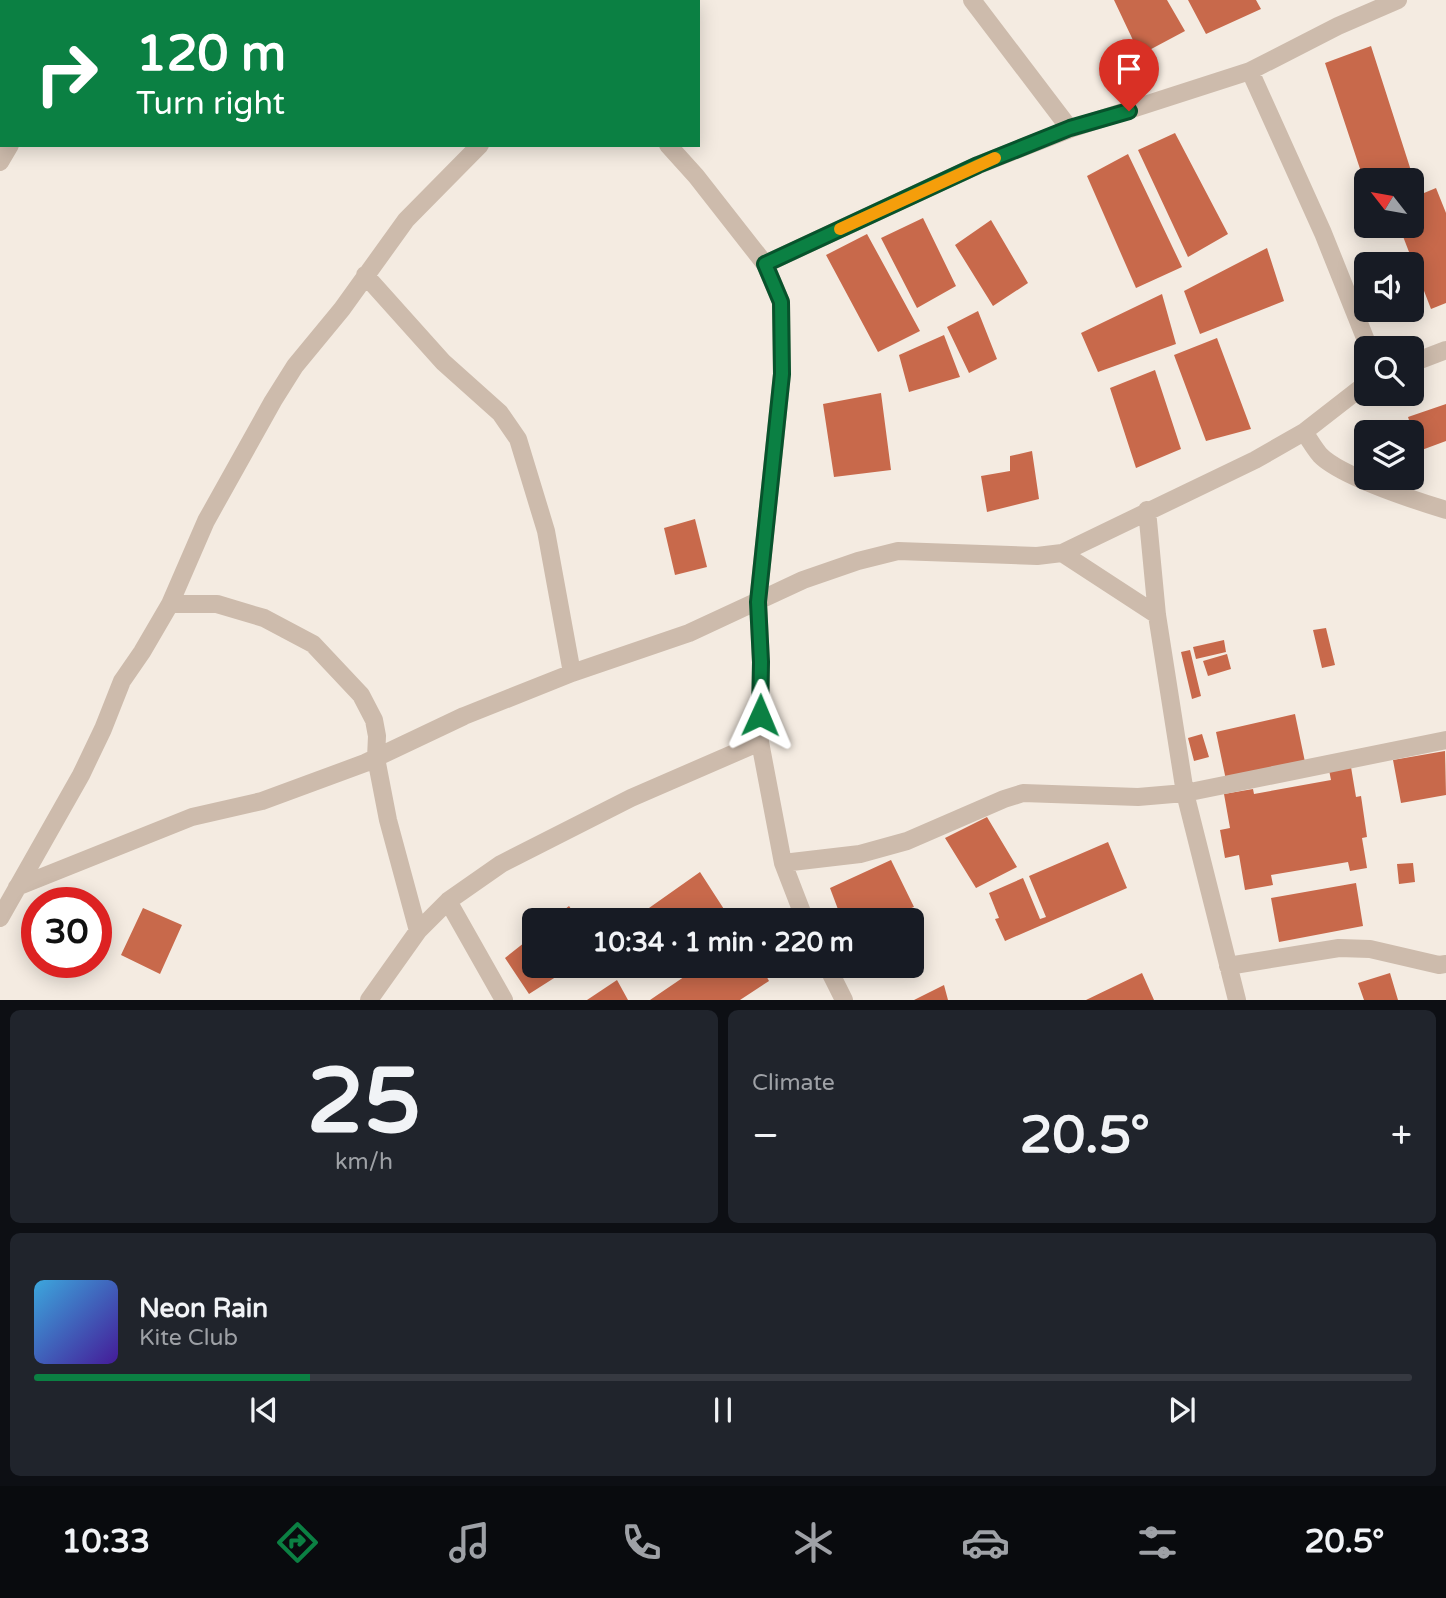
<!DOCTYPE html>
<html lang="en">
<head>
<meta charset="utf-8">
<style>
  body { margin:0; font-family:"Varela Round",sans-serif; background:#20242c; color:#f1f3f6; height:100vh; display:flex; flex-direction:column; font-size:26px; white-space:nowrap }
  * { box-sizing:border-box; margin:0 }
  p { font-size:23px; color:#9ea1a6 }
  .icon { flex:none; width:38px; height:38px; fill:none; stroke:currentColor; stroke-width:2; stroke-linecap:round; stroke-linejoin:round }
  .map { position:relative; height:1000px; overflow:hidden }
  .sheet { display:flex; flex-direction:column; gap:10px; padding:10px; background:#0d0f14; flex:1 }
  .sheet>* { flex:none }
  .banner { position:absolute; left:0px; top:0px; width:700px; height:147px; box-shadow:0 4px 18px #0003; background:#0b8043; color:#fff; overflow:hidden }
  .needle { width:46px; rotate:301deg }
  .buttons { position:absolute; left:1354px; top:168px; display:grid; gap:14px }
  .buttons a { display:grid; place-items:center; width:70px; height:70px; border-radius:10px; background:#171b24; box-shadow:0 4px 18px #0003; font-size:35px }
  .speed { position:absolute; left:21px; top:887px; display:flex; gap:14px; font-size:35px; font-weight:700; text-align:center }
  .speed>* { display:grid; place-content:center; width:91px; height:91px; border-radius:50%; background:#171b24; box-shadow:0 4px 18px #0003; line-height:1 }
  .speed .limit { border:10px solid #d22; background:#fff; color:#111 }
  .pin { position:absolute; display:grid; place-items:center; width:60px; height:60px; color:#fff; margin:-72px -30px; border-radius:50% 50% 50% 0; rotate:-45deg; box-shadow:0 0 7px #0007 }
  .pin .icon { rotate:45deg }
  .me { position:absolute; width:77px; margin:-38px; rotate:1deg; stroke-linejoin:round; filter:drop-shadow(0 0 5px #0008) }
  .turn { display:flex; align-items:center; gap:24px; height:147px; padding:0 21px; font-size:32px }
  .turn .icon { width:91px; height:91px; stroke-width:2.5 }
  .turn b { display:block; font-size:49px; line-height:60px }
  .big { font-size:52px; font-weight:800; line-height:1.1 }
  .sheet .widget { flex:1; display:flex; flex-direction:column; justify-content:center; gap:10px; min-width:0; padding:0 24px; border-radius:10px; background:#20242c }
  .sheet .dial { align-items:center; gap:0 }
  .dial b { font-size:91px; line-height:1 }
  .song { display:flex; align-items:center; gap:21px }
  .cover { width:84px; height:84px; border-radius:10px; background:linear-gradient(135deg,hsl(200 70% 55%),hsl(260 70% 35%)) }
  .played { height:7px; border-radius:4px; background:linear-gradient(90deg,#0b8043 20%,#363941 20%) }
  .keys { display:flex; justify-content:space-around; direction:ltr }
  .heat { display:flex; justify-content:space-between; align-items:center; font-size:38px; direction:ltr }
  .sheet .tiles { flex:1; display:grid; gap:10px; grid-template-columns:1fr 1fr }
  .widget:last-child { grid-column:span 2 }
  .trip { position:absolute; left:522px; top:908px; width:402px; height:70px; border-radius:10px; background:#171b24; box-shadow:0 4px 18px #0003; font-weight:800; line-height:70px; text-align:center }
  .tab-bar { display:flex; height:112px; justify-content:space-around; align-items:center; background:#090b0e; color:#9ea1a6 }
  .tab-bar .icon { width:49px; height:49px }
  .tab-bar .selected { color:#0b8043 }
  .tab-bar b { font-size:32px; color:#f1f3f6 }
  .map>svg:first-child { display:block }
  .building { fill:#c8694b }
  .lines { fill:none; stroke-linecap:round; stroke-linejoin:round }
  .minor { stroke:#cdbbac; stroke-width:18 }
  .route-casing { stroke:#07532c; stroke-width:18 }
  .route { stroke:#0b8043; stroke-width:12 }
  .slow { stroke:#f59e0b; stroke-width:12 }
</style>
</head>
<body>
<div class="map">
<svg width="1446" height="1000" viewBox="0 0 1446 1000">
  <rect width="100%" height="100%" fill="#f4ebe1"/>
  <!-- building -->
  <path class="building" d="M1114,0H1167L1185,31L1140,55Z
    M1188,0H1256L1261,9L1206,34Z
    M1371,46L1414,180H1367L1366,187L1325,63Z
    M1175,133L1228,234L1188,257L1138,150Z
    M1128,154L1182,267L1136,288L1087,176Z
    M1436,188L1446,213V303L1431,309L1399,226H1412V198Z
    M923,218L956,286L917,308L881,238Z
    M991,220L1028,283L993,306L955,245Z
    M867,234L920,331L878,352L826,255Z
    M1267,248L1284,301L1200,334L1184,291Z
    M1162,294L1176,344L1098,372L1081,333Z
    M978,311L997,359L969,373L947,327Z
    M944,335L960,377L909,392L899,355Z
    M1217,338L1251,429L1206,441L1174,355Z
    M1155,370L1181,449L1136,468L1110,388Z
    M881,393L891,470L834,477L823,404Z
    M1446,404V441L1419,451L1408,417Z
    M1032,451L1039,499L987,512L981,476L1010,471V456Z
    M695,519L707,567L675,575L664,528Z
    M1326,628L1335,665L1322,668L1313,630Z
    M1224,640L1226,652L1196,659L1193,647Z
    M1190,650L1201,696L1192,699L1181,652Z
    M1227,654L1231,669L1208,676L1203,661Z
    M1295,714L1305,762L1226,780L1216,732Z
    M1202,734L1209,757L1194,761L1188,738Z
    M1445,751L1446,795L1401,803L1393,760Z
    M1351,767L1356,797L1361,796L1367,837L1362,838L1367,868L1350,871L1348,862L1271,875L1273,885L1245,890L1239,855L1225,858L1220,830L1230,828L1224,794L1253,789L1254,794L1331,780L1329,770Z
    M987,817L1017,867L976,888L945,838Z
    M1108,842L1127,888L1005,941L995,919L999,918L989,893L1023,878L1040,919L1046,917L1029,876Z
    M891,860L914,907L881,920H842L830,888Z
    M1413,863L1415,882L1399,884L1397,864Z
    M700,872L731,920H632Z
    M1356,883L1363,926L1279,942L1271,898Z
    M569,906L579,920H551Z
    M143,908L182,925L160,974L121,955Z
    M534,935V966H573L529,994L505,958Z
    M630,966H659L639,977Z
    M700,966H761L769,981L740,1000H650Z
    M1142,973L1154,1000H1086Z
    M1390,973L1398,1000H1364L1358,983Z
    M617,980L628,1000H587Z
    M944,985L948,1000H914Z"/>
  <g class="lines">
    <!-- minor -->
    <path class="minor" d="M536,0L537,2
      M972,0L1070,129
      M128,2L129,0
      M1250,71L1323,233L1369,348
      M0,120L2,121
      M668,145L696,176L765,264L781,302L782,374L758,602L761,662L760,742L783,863L805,920
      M0,162L10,145
      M765,264L978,165L1070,129L1250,71L1338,26L1398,0
      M365,275L443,362L500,413L518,439L546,531L572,673
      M1412,363L1446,350
      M1304,432C1309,439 1314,448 1320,455C1340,476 1417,501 1446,510
      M1147,510L1157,615L1185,793L1237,1000
      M1062,553L1157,615
      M170,604H217L264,618L313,644L361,695L374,720L377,736L376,758L388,820L418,931
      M783,863L860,854L907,841L1004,799L1023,793L1138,797L1185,793L1446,740
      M17,887L192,817L262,801L365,763L464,716L572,673L689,633L803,580L858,561L898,551L1037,556L1062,553L1255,460L1304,432L1367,383
      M448,901L504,1000
      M0,918L81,775L103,729L122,681L142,652L170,604L206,521L273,401L295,366L342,309L406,220L480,145
      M827,966L844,1000
      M1228,966L1339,948L1370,949L1439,965L1446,964
      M369,1000L418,931L448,901L501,864L631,798L760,742"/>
  </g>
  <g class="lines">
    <defs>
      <path id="route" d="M760,715L761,662L758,602L782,374L781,302L765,264L978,165L1070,128L1129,111"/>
    </defs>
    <!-- route casing -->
    <use href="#route" class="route-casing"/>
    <!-- route -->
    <use href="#route" class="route"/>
    <!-- slow -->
    <path class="slow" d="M840,229L995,158"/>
  </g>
</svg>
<div class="buttons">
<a><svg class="needle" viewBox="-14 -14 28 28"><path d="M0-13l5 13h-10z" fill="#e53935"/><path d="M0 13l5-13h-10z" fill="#9ea1a6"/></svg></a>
<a><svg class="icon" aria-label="sound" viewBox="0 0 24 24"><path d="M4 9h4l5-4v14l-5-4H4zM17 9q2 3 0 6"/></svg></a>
<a><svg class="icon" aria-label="search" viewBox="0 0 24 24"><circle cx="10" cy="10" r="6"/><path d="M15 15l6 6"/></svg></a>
<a><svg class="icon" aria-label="layers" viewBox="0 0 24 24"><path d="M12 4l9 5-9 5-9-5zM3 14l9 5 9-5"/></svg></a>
</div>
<div class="speed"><div class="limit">30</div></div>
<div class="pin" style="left:1129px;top:111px;background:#d93025"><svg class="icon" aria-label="arrive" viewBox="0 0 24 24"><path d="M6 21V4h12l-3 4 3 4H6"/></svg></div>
<svg class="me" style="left:760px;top:715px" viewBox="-20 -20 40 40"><path d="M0-17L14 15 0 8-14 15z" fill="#0b8043" stroke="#fff" stroke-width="4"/></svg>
<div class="trip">10:34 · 1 min · 220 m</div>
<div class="banner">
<div class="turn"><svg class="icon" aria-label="right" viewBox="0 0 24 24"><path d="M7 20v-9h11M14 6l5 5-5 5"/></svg><div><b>120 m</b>Turn right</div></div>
</div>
</div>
<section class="sheet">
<div class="tiles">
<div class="widget dial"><b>25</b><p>km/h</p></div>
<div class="widget"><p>Climate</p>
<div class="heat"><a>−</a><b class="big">20.5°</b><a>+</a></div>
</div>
<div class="widget">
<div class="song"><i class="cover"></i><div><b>Neon Rain</b><p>Kite Club</p></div></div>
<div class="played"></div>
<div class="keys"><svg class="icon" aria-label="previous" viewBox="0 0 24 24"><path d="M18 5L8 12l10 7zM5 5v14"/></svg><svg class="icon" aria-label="pause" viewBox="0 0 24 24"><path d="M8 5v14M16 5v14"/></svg><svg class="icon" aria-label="next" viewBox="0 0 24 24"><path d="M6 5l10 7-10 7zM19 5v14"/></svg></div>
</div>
</div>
</section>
<nav class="tab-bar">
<b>10:33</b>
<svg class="icon selected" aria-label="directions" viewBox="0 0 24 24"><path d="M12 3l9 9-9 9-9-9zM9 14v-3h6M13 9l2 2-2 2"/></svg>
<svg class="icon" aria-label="music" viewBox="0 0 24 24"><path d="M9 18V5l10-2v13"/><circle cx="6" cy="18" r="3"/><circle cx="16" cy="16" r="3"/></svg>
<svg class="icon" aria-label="phone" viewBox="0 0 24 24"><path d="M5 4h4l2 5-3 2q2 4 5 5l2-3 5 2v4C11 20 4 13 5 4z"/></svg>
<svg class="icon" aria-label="climate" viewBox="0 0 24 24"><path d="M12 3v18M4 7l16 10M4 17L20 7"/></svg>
<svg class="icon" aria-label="car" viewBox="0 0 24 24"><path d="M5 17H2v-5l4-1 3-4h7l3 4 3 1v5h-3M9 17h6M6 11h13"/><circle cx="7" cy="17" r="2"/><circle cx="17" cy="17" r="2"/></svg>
<svg class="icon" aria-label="filters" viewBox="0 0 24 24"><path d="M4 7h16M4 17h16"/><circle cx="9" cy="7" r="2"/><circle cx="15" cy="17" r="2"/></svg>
<b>20.5°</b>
</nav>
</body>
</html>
